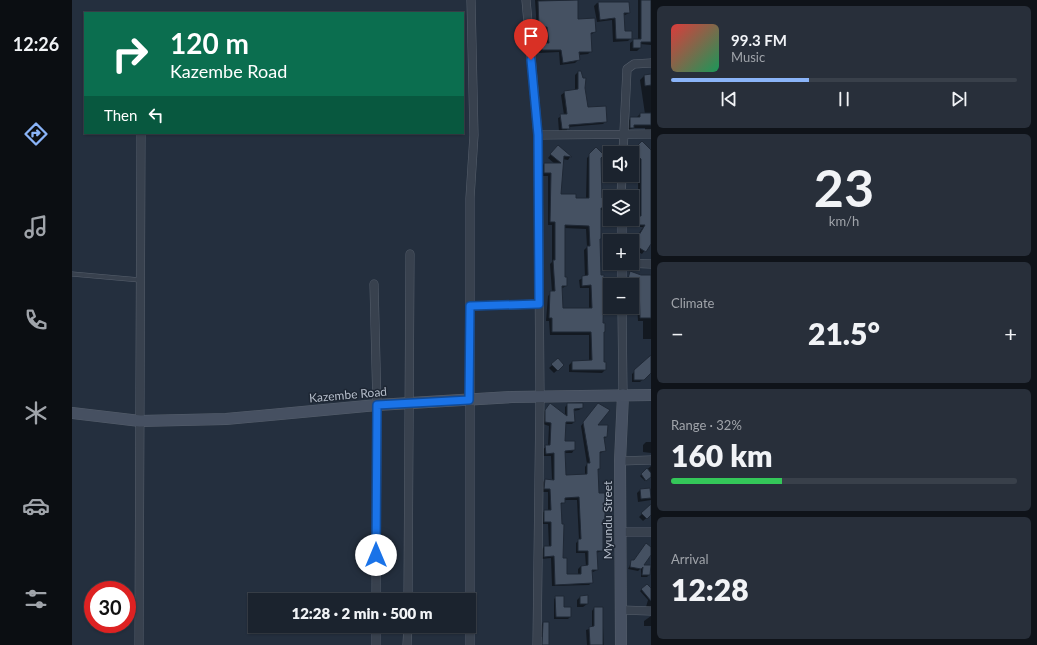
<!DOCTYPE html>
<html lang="en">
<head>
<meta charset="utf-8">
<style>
  body { margin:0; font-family:Lato,sans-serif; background:#282f3a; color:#f1f3f6; height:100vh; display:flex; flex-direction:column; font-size:15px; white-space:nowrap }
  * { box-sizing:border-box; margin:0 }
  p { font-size:13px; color:#a0a4aa }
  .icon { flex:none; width:22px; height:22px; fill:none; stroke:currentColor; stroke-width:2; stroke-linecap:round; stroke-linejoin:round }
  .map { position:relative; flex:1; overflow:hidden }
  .panel { display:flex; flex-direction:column; gap:6px; padding:6px; background:#0f1319; width:386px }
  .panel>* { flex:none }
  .top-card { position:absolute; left:12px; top:12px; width:380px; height:122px; border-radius:0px; box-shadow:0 1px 3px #0004,0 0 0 1px #39404a; background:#0b6e4f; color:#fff; overflow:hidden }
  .fabs { position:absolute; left:531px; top:146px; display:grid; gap:8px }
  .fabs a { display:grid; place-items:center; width:36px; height:36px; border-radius:0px; background:#1b232e; box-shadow:0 1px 3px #0004,0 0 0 1px #39404a; font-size:20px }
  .speed { position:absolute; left:12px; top:581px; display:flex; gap:8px; font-size:20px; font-weight:700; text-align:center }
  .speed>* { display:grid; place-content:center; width:52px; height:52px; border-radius:50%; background:#1b232e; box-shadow:0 1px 3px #0004,0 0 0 1px #39404a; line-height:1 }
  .speed .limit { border:6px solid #d22; background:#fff; color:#111 }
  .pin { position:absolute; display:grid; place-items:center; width:34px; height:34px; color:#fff; margin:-41px -17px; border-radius:50% 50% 50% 0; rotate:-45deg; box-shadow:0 0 4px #0007 }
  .pin .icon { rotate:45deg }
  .me { position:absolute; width:44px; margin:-22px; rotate:0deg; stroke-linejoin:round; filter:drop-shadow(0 0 3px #0008) }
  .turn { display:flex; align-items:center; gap:14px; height:84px; padding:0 20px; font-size:18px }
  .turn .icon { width:52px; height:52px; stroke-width:2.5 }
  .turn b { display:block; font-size:28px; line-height:34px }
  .then { display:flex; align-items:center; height:38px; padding:0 20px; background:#0003; gap:8px; font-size:15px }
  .big { font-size:30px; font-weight:800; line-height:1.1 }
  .panel .tile { flex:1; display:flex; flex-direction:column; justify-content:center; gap:6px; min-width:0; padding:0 14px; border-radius:6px; background:#282f3a }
  .panel .dial { align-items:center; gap:0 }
  .dial b { font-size:52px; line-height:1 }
  .song { display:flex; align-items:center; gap:12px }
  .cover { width:48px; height:48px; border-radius:6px; background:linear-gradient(135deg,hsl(0 70% 55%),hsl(150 70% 35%)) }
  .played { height:4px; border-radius:2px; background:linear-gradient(90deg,#8ab4f8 40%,#39404a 40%) }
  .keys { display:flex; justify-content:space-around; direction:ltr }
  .heat { display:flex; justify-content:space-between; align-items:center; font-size:22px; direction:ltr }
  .charge { height:6px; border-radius:3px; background:linear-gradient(90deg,#34c759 32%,#39404a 0) }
  .trip { position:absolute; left:176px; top:593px; width:228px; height:40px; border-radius:0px; background:#1b232e; box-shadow:0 1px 3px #0004,0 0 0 1px #39404a; font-weight:800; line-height:40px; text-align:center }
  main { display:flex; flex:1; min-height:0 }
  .tab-bar { display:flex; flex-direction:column; width:72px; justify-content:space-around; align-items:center; background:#0b0e12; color:#a0a4aa }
  .tab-bar .icon { width:28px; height:28px }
  .tab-bar .active { color:#8ab4f8 }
  .tab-bar b { font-size:18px; color:#f1f3f6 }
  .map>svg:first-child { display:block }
  .shadow { fill:#0007; fill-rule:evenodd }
  .building { fill:#455162; stroke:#1f2835; fill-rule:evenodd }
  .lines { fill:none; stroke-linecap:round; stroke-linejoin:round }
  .lane-casing { stroke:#565f6c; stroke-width:5 }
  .street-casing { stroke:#565f6c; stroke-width:9 }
  .secondary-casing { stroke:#565f6c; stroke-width:12 }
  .lane { stroke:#38414e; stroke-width:4 }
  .street { stroke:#38414e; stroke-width:8 }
  .secondary { stroke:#465061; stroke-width:11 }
  .route-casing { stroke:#114b97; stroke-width:10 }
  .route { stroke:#1a73e8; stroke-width:7 }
  .labels { text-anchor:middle; stroke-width:3; stroke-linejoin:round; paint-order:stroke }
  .street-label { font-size:12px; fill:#b4bcc9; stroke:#1d2633 }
</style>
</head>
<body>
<main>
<nav class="tab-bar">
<b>12:26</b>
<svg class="icon active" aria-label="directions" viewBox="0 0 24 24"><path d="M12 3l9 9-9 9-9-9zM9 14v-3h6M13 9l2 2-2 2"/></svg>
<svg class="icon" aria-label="music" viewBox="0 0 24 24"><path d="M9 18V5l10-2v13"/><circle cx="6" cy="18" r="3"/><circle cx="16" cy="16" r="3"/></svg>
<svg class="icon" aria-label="phone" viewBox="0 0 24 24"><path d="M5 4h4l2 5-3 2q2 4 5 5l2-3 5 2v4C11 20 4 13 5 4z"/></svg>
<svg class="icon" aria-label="climate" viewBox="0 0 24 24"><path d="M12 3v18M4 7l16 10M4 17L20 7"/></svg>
<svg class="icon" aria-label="car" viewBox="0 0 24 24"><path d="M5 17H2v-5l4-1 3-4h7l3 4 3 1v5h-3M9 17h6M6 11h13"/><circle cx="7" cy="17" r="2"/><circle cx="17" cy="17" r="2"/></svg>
<svg class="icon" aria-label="filters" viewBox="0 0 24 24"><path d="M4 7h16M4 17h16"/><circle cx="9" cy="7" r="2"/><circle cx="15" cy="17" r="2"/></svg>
</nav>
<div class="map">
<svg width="579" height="645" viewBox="0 0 579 645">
  <rect width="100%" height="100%" fill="#242f3e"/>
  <!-- shadow -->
  <path class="shadow" d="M458,0H505V20L523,32L518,35L519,51L516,54L506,55V60L503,63L488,65L487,52L467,53V47L470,44H474L473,29L465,30L463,0Z
    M566,0H579V45L568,44V48L565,51H558V43L562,40H566Z
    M525,3H556L557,13L551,16L552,32L559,38L556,41L541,42L540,20L525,22L522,6Z
    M506,72L515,108L534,121L531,124L496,127L494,132H487L486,118L492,115L489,95L493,92L503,91V75Z
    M579,75V131H573V128H561L554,131L555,122L559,118H564L568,114H573L568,80L572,76Z
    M570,143L579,151V242L570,254L561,249L564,245L561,243L571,227H564V220L566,218V162L560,157V153Z
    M486,146L498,157L496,160L490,159L488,195L503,199H514L515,158L524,149L528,158L529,199L532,208L528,211L527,240L530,324L532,332L531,334V363L533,370L530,373L497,372V365L500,362H517V335H478L477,321H474L476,296L480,292L478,264L480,262V225H476V176H469V167L472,164H483L476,158ZM492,228L514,229L515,247L512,250L513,277L507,280L508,288H517V309H490L489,289L494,286L492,278Z
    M559,272L569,276H579V339H571V321H566L564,287L553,282Z
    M579,356V372L568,382H560V374Z
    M486,360L491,365L482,373L477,368Z
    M496,404L510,408L507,410L501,411L502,422L500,424H493L492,442H502V450L500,453H492L493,476L513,475V467L515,464L509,426L524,407V426L534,437L531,440L533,450L527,454V469L525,470L526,494L532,519L530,521V551L524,553L525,570L519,573L520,582L517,585L480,586L479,558L469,559V550L472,547H477L476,524H470V513L473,511H476V492H470V483L473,480H480L479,456H471V449L476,446L477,426L471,424V413L475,408L493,415V407ZM492,500H505L507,540L504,543V553H513L514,566H509L506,569V575H494L490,559L488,505L492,502Z
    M574,442H579V453L571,452V445Z
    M579,466V476L573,481L568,476Z
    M579,489V500L566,502L565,493L568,490Z
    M579,505V514L571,521L567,517Z
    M579,548V553L570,566L577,575L575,577H569V568L566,571L556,569L560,561H562Z
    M575,585L579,590V608L574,607L576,600L568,591Z
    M484,597L498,617L496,619H482V599Z
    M508,597L515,604L511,607H505V600Z
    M522,608H530L532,645H515L514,630L520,628V611Z
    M579,616V626H572V621Z
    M471,623L473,637H468V626Z"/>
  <!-- building -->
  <path class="building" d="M506,0V19L523,18L524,32L519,33L520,52H507L508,60L491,63L489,50H470V43H477L475,27H467L466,1Z
    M569,0H579V42H569V48H561V39H569Z
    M526,2H557L558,13H552L553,31H560V39H544L543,18L528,20Z
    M506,71H509L511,78H514L513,88L516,107L534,106L535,122L497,125L498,129H490L488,114H495L492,91L506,89Z
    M579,74V85L573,86L572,75Z
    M568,113H579V125H562V128H558V117H568Z
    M570,141L579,150V244L574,252L564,246L567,241L564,240L573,225H567V216H569V159L560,151Z
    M486,145L500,157L492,156L489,194H504V198H517V154L524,147L532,155L529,158L530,198H533V208H529V239H528L529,275H532L531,323H533V332H532V362H534V370H500V361L520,360L519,332H480V318H477L478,291H483L481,260H483V222H478L479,173H472V163H489L478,154ZM493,225L517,226L518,246H515L516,275L510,276V286L519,285L520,308H491L490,286H495V277H493Z
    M558,271L569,275H579V318H568L567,284L556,279Z
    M579,355V373L572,380H562V370Z
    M486,358L492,365L486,371L479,364Z
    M478,403L495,416V403H511V408L502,409L503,422H494L493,441H503V450L493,451L494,475L515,474V463H518L511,422L526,403L538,410L526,425H536L535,437H532L534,451L528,452V469H526L527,493H533V519L531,520V551H525L526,570H520L521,583L483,585L482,556L472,557V546H479V522H472V510H479L478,489H472L473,479L482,480V453L474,454L473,445H478L479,423L473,422V410ZM507,497L509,539H506V551H516V565L509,566V574H495V558H491L492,524H490L489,503H493V498Z
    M575,468L579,473V477L574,481L569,474Z
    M578,488L579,498L569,499L568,489Z
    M579,504V515L575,519L569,513Z
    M574,543L579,547V555L572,565H579L578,575H570L571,567L569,569L558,567L559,560H562Z
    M575,584L579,588V601L569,589Z
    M516,595V604H508V596Z
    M483,596H492V607H499V617H484Z
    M522,607H531V645H518L517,627L522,626Z
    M471,622H477V645H470Z"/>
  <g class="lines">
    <defs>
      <path id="lane" d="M0,274L68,280"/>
      <path id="street" d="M454,0L466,135L468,397L465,645
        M466,135L579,134
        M551,153L555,69L562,64L579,63
        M549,197L550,175
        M550,219V241
        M550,263L579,264
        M302,284L305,405L304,600
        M550,285V263
        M398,306L467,304
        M550,307L551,395
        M548,461L579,460
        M549,532H579
        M336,600L338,254
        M549,610L579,611
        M67,645L69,133
        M304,645V626
        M335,645L336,626
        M398,645V198L402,135L399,0"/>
      <path id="secondary" d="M0,413L68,421L154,419L305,405L440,397L579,395
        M549,645L548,461L551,395"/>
    </defs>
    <!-- lane casing -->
    <use href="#lane" class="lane-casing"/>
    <!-- street casing -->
    <use href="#street" class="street-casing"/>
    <!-- secondary casing -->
    <use href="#secondary" class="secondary-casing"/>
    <!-- lane -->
    <use href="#lane" class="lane"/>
    <!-- street -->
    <use href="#street" class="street"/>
    <!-- secondary -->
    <use href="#secondary" class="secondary"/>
  </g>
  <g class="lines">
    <defs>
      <path id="route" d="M304,555L305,405L397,400L398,306L467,304L466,135L459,60"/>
    </defs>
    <!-- route casing -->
    <use href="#route" class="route-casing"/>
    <!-- route -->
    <use href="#route" class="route"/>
  </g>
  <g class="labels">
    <!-- street labels -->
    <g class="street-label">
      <text transform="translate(276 395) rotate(-5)" y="4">Kazembe Road</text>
      <text transform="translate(536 520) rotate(-90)" y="4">Myundu Street</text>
    </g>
  </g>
</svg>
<div class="fabs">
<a><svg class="icon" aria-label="sound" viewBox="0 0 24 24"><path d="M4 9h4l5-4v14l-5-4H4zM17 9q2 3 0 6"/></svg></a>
<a><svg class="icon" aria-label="layers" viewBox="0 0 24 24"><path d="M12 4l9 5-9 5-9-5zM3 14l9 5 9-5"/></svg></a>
<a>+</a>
<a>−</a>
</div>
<div class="speed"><div class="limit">30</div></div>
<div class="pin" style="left:459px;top:60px;background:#d93025"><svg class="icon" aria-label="arrive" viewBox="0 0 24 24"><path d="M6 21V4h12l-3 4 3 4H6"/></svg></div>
<svg class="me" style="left:304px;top:555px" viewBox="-20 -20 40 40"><circle r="19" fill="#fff"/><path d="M0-13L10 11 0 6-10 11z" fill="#1a73e8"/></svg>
<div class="trip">12:28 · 2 min · 500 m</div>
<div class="top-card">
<div class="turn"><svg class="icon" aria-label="right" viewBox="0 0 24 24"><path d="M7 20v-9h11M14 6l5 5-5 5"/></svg><div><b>120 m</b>Kazembe Road</div></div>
<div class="then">Then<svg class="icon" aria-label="left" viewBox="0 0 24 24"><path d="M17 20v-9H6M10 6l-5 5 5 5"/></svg></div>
</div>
</div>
<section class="panel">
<div class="tile">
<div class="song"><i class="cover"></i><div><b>99.3 FM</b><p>Music</p></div></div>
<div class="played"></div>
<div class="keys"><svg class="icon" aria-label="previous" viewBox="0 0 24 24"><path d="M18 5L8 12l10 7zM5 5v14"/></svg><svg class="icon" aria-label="pause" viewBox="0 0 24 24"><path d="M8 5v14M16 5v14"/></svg><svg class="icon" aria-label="next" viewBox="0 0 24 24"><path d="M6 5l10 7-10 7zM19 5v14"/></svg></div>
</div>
<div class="tile dial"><b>23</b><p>km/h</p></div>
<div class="tile"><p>Climate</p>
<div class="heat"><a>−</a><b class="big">21.5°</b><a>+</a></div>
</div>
<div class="tile"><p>Range · 32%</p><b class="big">160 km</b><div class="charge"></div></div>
<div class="tile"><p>Arrival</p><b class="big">12:28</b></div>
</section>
</main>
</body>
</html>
